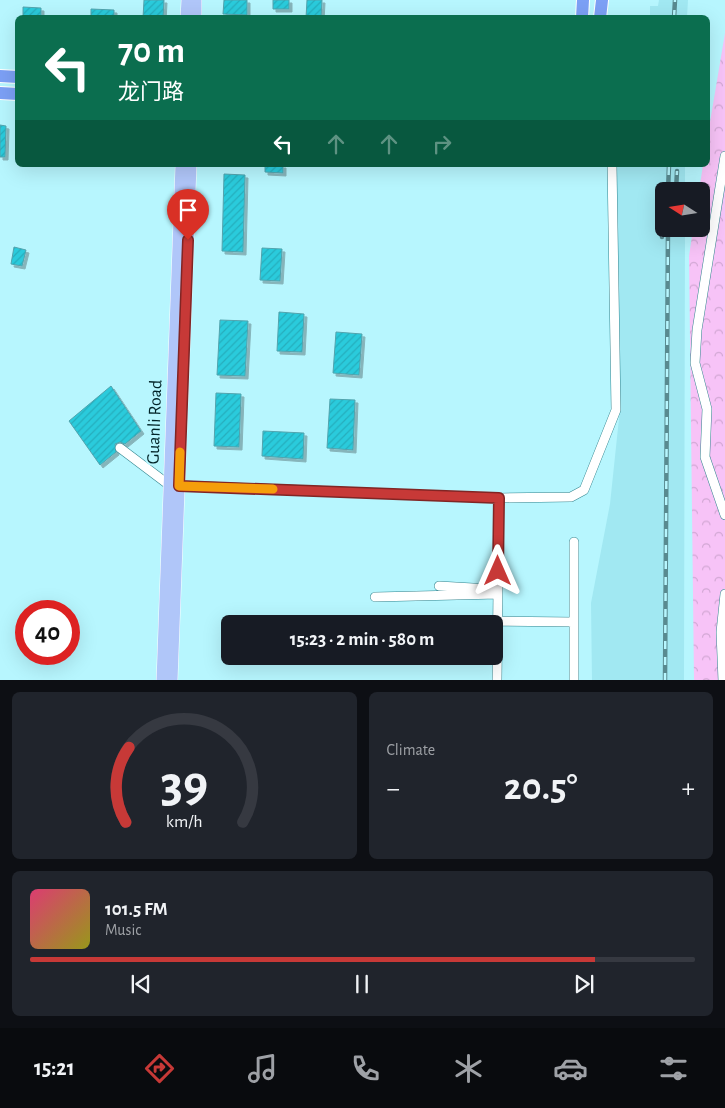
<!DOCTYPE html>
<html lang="en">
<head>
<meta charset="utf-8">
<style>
  body { margin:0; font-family:"Alegreya Sans","Noto Sans SC",sans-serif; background:#20242c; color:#f1f3f6; height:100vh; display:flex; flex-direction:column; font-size:19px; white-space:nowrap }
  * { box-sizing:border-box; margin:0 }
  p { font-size:16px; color:#9ea1a6 }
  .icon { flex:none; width:28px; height:28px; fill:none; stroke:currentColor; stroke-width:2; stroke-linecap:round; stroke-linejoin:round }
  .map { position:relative; height:680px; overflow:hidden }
  .panel { display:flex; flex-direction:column; gap:12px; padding:12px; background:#0d0f14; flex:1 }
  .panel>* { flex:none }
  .top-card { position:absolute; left:15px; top:15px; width:695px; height:152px; border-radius:8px; box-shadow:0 5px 20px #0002; background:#0b6e4f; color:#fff; overflow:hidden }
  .needle { width:32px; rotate:282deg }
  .buttons { position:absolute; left:655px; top:182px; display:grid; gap:10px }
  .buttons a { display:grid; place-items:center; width:55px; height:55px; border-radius:8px; background:#171b24; box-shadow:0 5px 20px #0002; font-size:25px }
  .speed { position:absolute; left:15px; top:600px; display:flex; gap:10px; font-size:25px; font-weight:700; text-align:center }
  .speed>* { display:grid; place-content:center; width:65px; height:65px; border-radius:50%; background:#171b24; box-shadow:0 5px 20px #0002; line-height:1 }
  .speed .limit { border:8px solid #d22; background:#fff; color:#111 }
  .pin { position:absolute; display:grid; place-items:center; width:42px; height:42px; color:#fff; margin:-51px -21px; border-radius:50% 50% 50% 0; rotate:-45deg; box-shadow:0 0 5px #0007 }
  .pin .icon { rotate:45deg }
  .me { position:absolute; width:55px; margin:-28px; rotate:0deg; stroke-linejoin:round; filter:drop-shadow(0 0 4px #0008) }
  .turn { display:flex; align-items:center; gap:18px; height:105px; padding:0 20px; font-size:22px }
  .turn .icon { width:65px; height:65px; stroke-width:2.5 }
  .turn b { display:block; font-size:35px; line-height:42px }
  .lanes { display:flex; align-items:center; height:48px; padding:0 20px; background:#0003; justify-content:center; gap:25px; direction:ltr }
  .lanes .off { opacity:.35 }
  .big { font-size:38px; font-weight:600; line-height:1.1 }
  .panel .tile { flex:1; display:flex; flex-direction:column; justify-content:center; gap:8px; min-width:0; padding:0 18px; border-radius:8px; background:#20242c }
  .panel .dial { align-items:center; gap:0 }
  .dial svg { height:130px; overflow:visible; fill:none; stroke:#363941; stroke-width:7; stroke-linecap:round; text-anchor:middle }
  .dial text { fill:#f1f3f6; stroke:none }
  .song { display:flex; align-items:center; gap:15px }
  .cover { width:60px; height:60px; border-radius:8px; background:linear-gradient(135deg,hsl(340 70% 55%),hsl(60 70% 35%)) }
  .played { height:5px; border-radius:2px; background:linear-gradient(90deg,#c73937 85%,#363941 85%) }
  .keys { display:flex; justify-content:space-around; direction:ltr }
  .heat { display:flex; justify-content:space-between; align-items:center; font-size:28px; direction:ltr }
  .panel .tiles { flex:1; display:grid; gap:12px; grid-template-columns:1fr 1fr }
  .tile:last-child { grid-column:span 2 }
  .trip { position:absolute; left:221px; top:615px; width:282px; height:50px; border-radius:8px; background:#171b24; box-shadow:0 5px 20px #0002; font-weight:600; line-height:50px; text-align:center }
  .dock { display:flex; height:80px; justify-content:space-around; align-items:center; background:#090b0e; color:#9ea1a6 }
  .dock .icon { width:35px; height:35px }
  .dock .on { color:#c73937 }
  .dock b { font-size:22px; color:#f1f3f6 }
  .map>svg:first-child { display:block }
  .built { fill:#a1e8f2 }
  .forest { fill:url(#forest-crowns) }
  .building { fill:url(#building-hatch); stroke:#52a3ad; filter:url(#shadow) }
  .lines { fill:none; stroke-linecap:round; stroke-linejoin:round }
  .minor-casing { stroke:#32858f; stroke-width:10 }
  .major-casing { stroke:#fff; stroke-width:12 }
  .highway-casing { stroke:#fff; stroke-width:14 }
  .minor { stroke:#fff; stroke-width:9 }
  .major { stroke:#b0c6f9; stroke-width:11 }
  .highway { stroke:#7ca0f5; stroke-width:12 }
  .rail-casing { stroke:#598a90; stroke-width:4.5 }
  .rail { stroke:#b7f6fe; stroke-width:2.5; stroke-dasharray:8; stroke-linecap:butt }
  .route-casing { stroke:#812524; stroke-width:12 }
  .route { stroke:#c73937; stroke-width:9 }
  .slow { stroke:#f59e0b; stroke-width:9 }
  .labels { text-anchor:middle; stroke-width:4; stroke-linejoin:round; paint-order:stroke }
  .street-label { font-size:18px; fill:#002327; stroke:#b7f6fe }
</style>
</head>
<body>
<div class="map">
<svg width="725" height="681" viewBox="0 0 725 681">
  <defs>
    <pattern id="forest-crowns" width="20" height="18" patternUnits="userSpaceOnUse" patternTransform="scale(1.25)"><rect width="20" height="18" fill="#f7c3f7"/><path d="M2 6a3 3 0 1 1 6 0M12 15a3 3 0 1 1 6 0" fill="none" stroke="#d2a7d4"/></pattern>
    <pattern id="building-hatch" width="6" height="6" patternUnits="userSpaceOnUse" patternTransform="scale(1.25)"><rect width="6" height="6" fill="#2bcbdc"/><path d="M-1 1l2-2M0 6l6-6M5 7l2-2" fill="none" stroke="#25aebd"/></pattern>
    <filter id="shadow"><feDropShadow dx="3" dy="3" stdDeviation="0" flood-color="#0004"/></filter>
  </defs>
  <rect width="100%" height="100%" fill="#b7f6fe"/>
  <!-- built -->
  <path class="built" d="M659,0H688L687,17H650V6H658Z
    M614,165H685V191H664V229H685L684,680L592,681L591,603L610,504L620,409Z"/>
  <!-- forest -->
  <path class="forest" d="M725,33V680H694L689,256L693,229H701V191H699L703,165H708V134Z"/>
  <!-- building -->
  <path class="building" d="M144,0H164L163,18H143Z
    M224,0H247V15L223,14Z
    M273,0H289V9H273Z
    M307,0H322L321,18H306Z
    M23,7L41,8V18H23Z
    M91,9L114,10V18H91Z
    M0,125L6,126L5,157H0Z
    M265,165H283V173L265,172Z
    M224,174L245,175L243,252L222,251Z
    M14,247L26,250L22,266L11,264Z
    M262,248L282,249L280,281L260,280Z
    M279,312L304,314L302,352L277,351Z
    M220,320L248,321L245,376L217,375Z
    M336,332L362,334L359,375L333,373Z
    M111,386L141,431L125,444L120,442L115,444L116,452L100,465L69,421Z
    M216,393L241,394L239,447L214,446Z
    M330,399L355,400L353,450L327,448Z
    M263,431L304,433L303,459L262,456Z"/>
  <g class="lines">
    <defs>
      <path id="minor" d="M725,156L697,330L695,363L707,409L705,457L725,515
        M120,448L169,485L499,498
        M439,586L490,589
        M375,597L498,594
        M498,621L574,622V542
        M497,681L499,498L571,497L584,490L616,410L612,165
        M574,681V622
        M723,681L721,632L725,594"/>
      <path id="major" d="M186,18L187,0
        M196,18V0
        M162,681L181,165
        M172,681L191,165"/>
      <path id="highway" d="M582,18L583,0
        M600,18L602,0
        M0,76L18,77
        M0,93L18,94"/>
    </defs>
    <!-- minor casing -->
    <use href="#minor" class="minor-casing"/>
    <!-- major casing -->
    <use href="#major" class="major-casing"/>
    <!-- highway casing -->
    <use href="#highway" class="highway-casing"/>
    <!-- minor -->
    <use href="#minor" class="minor"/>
    <!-- major -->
    <use href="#major" class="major"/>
    <!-- highway -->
    <use href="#highway" class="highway"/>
    <defs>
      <path id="rail" d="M674,18L675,0
        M668,191L669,165
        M676,191L677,171
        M662,237L663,188
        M665,681L668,229"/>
    </defs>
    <!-- rail casing -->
    <use href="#rail" class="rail-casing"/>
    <!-- rail -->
    <use href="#rail" class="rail"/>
  </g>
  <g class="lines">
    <defs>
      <path id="route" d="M188,240L179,486L499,498L498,571"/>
    </defs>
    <!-- route casing -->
    <use href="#route" class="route-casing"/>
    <!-- route -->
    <use href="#route" class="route"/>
    <!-- slow -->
    <path class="slow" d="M180,452L179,486L273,489"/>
  </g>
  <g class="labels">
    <!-- street labels -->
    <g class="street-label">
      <text transform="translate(154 422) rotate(-88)" y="6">Guanli Road</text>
    </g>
  </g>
</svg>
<div class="buttons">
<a><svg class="needle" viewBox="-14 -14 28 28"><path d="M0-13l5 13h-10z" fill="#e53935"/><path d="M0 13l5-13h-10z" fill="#9ea1a6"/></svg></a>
</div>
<div class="speed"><div class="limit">40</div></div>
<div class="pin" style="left:188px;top:240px;background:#d93025"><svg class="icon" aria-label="arrive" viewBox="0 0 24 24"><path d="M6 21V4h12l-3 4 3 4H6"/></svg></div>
<svg class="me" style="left:498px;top:571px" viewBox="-20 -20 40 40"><path d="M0-17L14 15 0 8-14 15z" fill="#c73937" stroke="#fff" stroke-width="4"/></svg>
<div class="trip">15:23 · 2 min · 580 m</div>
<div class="top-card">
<div class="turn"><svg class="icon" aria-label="left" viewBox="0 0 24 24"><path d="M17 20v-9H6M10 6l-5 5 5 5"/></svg><div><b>70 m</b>龙门路</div></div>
<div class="lanes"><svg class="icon" aria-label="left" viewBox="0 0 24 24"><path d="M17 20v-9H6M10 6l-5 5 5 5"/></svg><svg class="icon off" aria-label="ahead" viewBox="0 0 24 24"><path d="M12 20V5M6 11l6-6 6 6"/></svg><svg class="icon off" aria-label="ahead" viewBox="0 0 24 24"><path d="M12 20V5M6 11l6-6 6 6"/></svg><svg class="icon off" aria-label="right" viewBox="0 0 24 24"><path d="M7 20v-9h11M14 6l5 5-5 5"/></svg></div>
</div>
</div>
<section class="panel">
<div class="tiles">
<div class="tile dial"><svg viewBox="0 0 100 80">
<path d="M14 69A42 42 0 1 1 86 69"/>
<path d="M14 69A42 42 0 0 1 16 23" stroke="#c73937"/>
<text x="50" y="56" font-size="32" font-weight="700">39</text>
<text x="50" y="72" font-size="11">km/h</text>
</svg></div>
<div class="tile"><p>Climate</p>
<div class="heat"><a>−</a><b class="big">20.5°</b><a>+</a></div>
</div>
<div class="tile">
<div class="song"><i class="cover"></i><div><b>101.5 FM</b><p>Music</p></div></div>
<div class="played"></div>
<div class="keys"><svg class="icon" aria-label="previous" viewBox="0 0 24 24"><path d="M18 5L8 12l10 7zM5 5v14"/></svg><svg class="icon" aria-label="pause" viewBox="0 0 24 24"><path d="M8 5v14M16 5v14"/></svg><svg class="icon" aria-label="next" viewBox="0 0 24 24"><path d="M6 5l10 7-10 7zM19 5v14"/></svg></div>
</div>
</div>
</section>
<nav class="dock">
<b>15:21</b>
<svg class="icon on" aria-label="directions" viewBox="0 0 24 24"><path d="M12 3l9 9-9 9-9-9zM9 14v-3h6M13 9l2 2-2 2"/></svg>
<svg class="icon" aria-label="music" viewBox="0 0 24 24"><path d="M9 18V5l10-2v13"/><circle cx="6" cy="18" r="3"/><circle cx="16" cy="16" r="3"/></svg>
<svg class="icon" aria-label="phone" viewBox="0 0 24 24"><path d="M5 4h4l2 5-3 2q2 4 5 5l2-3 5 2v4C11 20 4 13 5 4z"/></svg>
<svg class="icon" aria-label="climate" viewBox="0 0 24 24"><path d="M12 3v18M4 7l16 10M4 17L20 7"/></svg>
<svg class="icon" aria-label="car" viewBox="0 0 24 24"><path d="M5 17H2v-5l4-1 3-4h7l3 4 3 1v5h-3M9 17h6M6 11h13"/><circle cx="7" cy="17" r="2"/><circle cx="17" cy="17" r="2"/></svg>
<svg class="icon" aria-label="filters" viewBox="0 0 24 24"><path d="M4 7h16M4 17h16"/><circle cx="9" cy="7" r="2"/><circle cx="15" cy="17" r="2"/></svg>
</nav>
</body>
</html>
